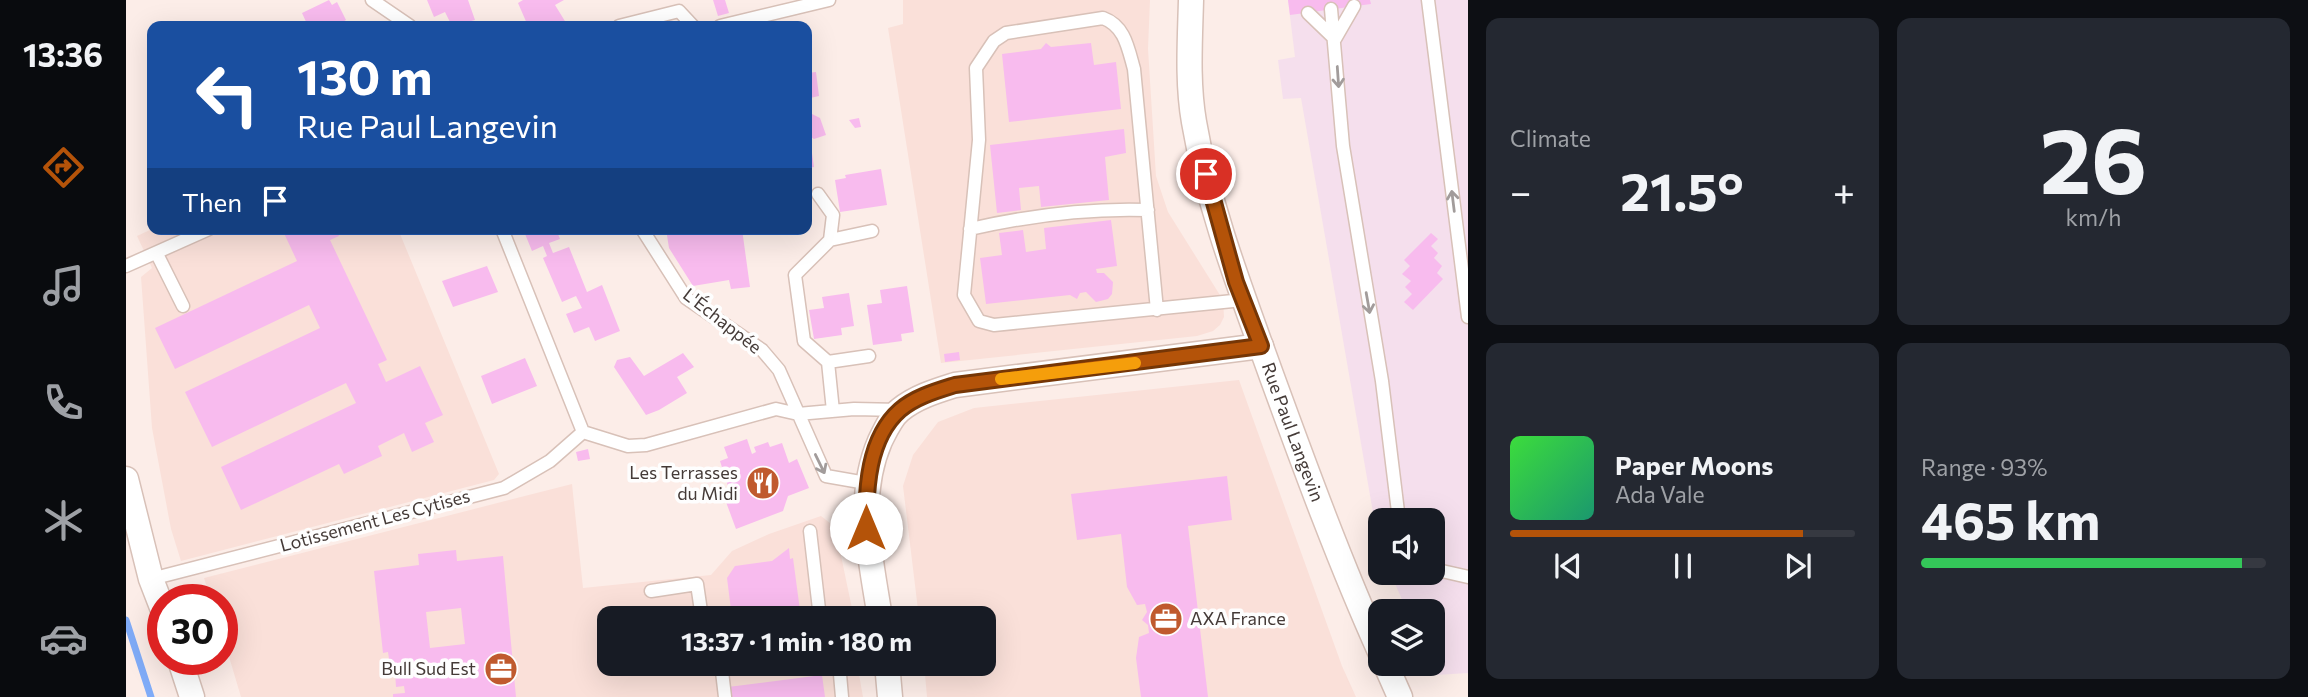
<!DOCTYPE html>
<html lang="en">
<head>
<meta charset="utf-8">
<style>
  body { margin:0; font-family:Commissioner,sans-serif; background:#242831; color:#f1f3f6; height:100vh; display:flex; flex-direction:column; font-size:26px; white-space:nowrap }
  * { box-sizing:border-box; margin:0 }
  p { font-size:23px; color:#9ea1a6 }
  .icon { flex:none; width:38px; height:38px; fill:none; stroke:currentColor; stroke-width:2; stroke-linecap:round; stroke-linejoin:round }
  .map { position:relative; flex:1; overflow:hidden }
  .drawer { display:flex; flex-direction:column; gap:18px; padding:18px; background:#0d0f14; width:840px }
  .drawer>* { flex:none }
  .top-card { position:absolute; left:21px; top:21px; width:665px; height:214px; border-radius:14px; box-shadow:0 7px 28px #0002; background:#1a4fa0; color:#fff; overflow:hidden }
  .fabs { position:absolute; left:1242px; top:508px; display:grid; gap:14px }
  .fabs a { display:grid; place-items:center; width:77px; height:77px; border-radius:14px; background:#171b24; box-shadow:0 7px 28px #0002; font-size:35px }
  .speed { position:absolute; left:21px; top:584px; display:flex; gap:14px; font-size:35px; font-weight:700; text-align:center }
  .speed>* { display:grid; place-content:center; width:91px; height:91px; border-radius:50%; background:#171b24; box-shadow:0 7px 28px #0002; line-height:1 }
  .speed .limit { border:10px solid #d22; background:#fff; color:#111 }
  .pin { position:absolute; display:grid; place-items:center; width:60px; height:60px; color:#fff; margin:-30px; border:4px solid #fff; border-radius:50%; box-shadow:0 2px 7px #0007 }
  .me { position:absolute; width:77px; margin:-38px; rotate:0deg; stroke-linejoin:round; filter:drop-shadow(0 0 5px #0008) }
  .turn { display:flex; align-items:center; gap:24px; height:147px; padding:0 35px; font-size:32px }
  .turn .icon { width:91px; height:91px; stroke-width:2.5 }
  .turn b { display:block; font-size:49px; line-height:60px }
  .then { display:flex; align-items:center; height:66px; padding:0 35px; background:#0003; gap:14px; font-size:26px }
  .big { font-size:52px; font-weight:700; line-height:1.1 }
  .drawer .tile { flex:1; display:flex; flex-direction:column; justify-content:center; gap:10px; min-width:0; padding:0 24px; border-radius:14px; background:#242831 }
  .drawer .dial { align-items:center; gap:0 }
  .dial b { font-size:91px; line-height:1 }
  .song { display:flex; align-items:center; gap:21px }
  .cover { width:84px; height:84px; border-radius:10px; background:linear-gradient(135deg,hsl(120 70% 55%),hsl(160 70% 35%)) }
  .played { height:7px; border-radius:4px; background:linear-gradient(90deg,#b45309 85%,#363941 85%) }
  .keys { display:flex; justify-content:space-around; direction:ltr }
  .heat { display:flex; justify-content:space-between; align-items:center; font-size:38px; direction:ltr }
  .charge { height:10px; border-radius:5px; background:linear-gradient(90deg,#34c759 93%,#363941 0) }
  .drawer .tiles { flex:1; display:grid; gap:18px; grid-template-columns:repeat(2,1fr) }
  .trip { position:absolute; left:471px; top:606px; width:399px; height:70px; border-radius:14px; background:#171b24; box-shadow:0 7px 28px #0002; font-weight:700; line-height:70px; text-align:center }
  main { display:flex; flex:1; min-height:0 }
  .menu { display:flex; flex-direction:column; width:126px; justify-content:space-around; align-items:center; background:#090b0e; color:#9ea1a6 }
  .menu .icon { width:49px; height:49px }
  .menu .selected { color:#b45309 }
  .menu b { font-size:32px; color:#f1f3f6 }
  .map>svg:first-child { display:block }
  .commercial { fill:#fae0d9 }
  .industrial { fill:#f5dfed }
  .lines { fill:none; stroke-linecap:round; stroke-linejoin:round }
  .stream { stroke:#80acf8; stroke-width:7 }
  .building { fill:#f8bbee; fill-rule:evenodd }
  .service-casing { stroke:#d8c1b8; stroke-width:15 }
  .minor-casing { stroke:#d8c1b8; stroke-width:27 }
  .service { stroke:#fff; stroke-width:12 }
  .minor { stroke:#fff; stroke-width:24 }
  .oneway { stroke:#a29c9b }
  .route-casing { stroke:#753606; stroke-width:18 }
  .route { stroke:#b45309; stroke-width:12 }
  .slow { stroke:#f59e0b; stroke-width:12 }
  .labels { text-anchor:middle; stroke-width:7; stroke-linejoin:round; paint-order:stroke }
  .street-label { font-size:18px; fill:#443a37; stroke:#fefefe }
  .poi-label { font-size:18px; fill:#443a37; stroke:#fefefe; text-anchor:end }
</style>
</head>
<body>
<main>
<nav class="menu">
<b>13:36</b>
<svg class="icon selected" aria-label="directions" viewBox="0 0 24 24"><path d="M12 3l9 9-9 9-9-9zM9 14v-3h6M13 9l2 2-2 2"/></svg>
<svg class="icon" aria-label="music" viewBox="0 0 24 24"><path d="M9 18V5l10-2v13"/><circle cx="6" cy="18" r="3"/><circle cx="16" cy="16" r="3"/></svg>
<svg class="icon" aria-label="phone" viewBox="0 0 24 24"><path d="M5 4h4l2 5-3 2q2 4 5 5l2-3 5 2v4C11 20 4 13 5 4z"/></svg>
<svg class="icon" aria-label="climate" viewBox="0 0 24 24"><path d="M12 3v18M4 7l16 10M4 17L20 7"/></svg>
<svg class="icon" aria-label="car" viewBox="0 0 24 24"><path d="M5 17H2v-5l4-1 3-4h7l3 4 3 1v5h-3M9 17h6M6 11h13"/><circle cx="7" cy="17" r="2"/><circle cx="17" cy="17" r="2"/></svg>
</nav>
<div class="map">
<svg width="1342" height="697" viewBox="0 0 1342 697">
  <rect width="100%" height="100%" fill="#fcede8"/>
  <!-- commercial -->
  <path class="commercial" d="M777,0H1024L1022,49L1030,176L1042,212L1097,300L1098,317L1094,325L1087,331L1071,336L815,363L762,28L777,24Z
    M26,229H272L373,474L368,480L55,561L45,529L26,428L15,277L26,268L11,236Z
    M1113,380L1216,666L1230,697H801L798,663H858V618H793L777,486L787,455L812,422L848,408Z
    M446,484L457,588L585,575L606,551L643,534L695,516L709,527L728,618H483V663H731L737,697H115L96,633V600H85L78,578Z"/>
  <!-- industrial -->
  <path class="industrial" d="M1162,0H1342V673L1310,675L1305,663L1307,611H1281L1264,572H1307V520H1255V551L1253,547L1175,98L1157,99L1152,60L1169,57Z"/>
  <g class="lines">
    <!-- stream -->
    <path class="stream" d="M0,620L25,697"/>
  </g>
  <!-- building -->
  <path class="building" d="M203,0L206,5L211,2L220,20L215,23L217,26H182L176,13Z
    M301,0H342L349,20L326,26L319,12L308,17Z
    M397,0H438L429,5L442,26H402L392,3Z
    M587,0H599L603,13L592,16Z
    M1162,0H1244L1245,4L1164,15Z
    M920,43L925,47L965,43L968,65L990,62L995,109L883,122L876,54L915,49Z
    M690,72L693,96L684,98L686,114L694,118L700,135L688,139L682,135L681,127V73Z
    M733,118L735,127L729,128L723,120Z
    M998,129L1000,153L979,157L983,200L915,207L913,186L893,188L895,210L871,213L864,145Z
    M684,139L688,167L681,168V140Z
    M755,169L761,205L714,212L709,180L720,178L719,175Z
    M985,220L991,266L970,269L971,273H978L987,282L986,294L982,299L970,302L960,292L954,293L951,299L944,295L860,304L854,258L876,255L873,233L897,230L900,252L920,249L918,228Z
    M156,229H210L213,236L204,240L261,360L252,364L260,382L294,366L317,415L299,423L308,442L286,452L278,433L252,446L256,456L218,474L213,464L115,510L95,467L230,403L220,383L86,447L59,392L194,328L183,305L49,369L29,328L171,261Z
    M397,229H430L434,239L423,243L427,253L443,247L461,292L476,285L494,331L469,341L463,327L448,333L440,314L456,308L450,296L436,302L417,258L421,256L417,246L406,251Z
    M540,229H616L624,287L605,289L603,280L567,286L543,248Z
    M1305,233L1312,239L1305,246L1312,253L1308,258L1316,266L1311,273L1317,279L1287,310L1278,302L1286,294L1279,287L1285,281L1276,274L1284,266L1278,260Z
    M361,266L372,292L327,307L316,281Z
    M781,286L788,332L775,334L776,341L747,345L741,305L756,303L754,290Z
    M723,293L728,326L715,328L716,335L688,339L683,310L698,308L696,297Z
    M833,352L834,360L819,362L818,354Z
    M557,353L568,367L551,377L561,393L533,410L520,415L488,367L491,360L504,357L518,376Z
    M399,358L411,386L366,404L355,376Z
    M621,439L626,454L630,452L628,447L642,442L644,447L656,443L663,463L671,459L683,488L662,496L657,511L610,529L600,502L606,499L594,461L602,458L598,447Z
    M462,449L464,459L452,461L450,452Z
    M1101,476L1106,520L1062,526L1082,697H1015L1010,658L1013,637L1023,633L1022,625L1016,620L1021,612L1019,604L1011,605L1001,587L995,534L951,540L945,494Z
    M663,548L664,559L667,558L675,618H606L601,578L609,566L646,561Z
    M330,550L331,561L377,556L390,697H267V694L279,693L278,686L270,687L269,672L277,671L276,665L264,666L262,652L257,653L248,571L293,565L292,554ZM335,608L339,644L304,648L300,612Z
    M696,675L699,697H604L602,687Z"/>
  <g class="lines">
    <defs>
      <path id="service" d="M246,0L284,26
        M1302,0L1342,317
        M1205,9L1217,146L1256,381L1273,520
        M1182,13L1209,39L1228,6
        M493,26L553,11L567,26
        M594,26L703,0
        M692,194L707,215L704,240
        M516,229L560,298L636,350L653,370L700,476L740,483
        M844,229C901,216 963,208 1022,210
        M31,254L57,306
        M0,266L83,229
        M1031,310L1008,69C1002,48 999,26 977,18L880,33L868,41L850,68L853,140L838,295L853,321L868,325L1117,300
        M702,362L743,356
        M707,411L702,362L678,341L669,275L704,240L746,231
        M457,432L502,446L520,445L650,409L672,414L728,409L774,410
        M684,531L694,618
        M1307,569L1342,577
        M25,579L378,488L424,461L457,432L376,229
        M525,591L571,584L576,618
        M581,663H588
        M595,663L599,697
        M713,663L716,697"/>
      <g id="minor">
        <path id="s1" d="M1065,0C1064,40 1061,82 1068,122C1083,210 1116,293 1146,377C1180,470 1214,563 1255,654"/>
        <path d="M0,479L25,579L37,610"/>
        <path d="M754,618C745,558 729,499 754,441C759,431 765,417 774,410C790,397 810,391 829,385L1135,346"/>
        <path d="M54,660L66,697"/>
        <path d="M761,663L764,697"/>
        <path d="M1259,663L1274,697"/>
      </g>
    </defs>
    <!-- service casing -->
    <use href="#service" class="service-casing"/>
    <!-- minor casing -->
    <use href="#minor" class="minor-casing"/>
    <!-- service -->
    <use href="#service" class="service"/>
    <!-- minor -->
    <use href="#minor" class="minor"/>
  </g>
  <!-- one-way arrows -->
  <defs><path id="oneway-shaft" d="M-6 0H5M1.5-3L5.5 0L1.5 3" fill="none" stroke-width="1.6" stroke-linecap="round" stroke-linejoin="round" transform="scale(1.75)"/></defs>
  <g class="oneway">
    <use href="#oneway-shaft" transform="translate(1212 77) rotate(86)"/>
    <use href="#oneway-shaft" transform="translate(1327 201) rotate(-97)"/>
    <use href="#oneway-shaft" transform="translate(1242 303) rotate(80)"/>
    <use href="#oneway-shaft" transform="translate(694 464) rotate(64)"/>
  </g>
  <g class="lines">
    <defs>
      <path id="route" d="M740,528C740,489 742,438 774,410C789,397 810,391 829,385L1135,346L1110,282L1080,174"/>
    </defs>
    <!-- route casing -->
    <use href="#route" class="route-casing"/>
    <!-- route -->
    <use href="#route" class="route"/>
    <!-- slow -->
    <path class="slow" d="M875,379L1009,363"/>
  </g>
  <!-- icons -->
  <defs>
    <symbol id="restaurant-disc" viewBox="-11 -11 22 22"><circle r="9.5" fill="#c05a2e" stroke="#fefefe"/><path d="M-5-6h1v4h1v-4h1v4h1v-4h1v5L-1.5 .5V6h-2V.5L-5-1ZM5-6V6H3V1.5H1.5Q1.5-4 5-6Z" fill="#fff"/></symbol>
    <symbol id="office-disc" viewBox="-11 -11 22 22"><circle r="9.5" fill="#c05a2e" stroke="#fefefe"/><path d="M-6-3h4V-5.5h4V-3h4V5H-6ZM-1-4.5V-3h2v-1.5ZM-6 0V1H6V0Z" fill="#fff"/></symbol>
  </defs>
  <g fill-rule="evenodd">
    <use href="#restaurant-disc" x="618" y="464" width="38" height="38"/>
    <use href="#office-disc" x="1021" y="600" width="38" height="38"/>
    <use href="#office-disc" x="356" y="650" width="38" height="38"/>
  </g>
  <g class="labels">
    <!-- street labels -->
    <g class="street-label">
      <text transform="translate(596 321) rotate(38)" y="6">L'Échappée</text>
      <text dy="6" stroke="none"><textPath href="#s1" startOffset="448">Rue Paul Langevin</textPath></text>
      <text transform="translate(249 521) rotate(-15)" y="6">Lotissement Les Cytises</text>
    </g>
    <!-- poi labels -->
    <g class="poi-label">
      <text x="612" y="479">Les Terrasses<tspan x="612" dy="21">du Midi</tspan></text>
      <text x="1064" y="625" text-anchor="start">AXA France</text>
      <text x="350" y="675">Bull Sud Est</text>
    </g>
  </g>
</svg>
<div class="fabs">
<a><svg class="icon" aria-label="sound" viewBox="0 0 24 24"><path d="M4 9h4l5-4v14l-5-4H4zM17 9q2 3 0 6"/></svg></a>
<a><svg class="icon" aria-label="layers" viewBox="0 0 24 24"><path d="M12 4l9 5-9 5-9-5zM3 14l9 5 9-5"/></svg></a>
</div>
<div class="speed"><div class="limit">30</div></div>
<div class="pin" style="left:1080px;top:174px;background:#d93025"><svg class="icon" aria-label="arrive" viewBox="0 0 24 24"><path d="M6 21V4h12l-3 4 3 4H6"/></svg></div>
<svg class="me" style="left:740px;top:528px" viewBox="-20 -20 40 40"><circle r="19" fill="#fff"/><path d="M0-13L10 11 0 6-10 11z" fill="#b45309"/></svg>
<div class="trip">13:37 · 1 min · 180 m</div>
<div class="top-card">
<div class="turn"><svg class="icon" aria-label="left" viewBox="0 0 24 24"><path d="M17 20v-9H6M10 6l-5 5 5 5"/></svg><div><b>130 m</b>Rue Paul Langevin</div></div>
<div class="then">Then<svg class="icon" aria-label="arrive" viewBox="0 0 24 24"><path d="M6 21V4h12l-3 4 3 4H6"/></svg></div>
</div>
</div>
<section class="drawer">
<div class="tiles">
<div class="tile"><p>Climate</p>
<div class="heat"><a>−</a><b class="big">21.5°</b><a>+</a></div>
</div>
<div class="tile dial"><b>26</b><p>km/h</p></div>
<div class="tile">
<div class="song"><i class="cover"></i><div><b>Paper Moons</b><p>Ada Vale</p></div></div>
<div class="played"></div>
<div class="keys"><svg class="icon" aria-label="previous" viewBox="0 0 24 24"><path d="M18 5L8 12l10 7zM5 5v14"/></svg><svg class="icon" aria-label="pause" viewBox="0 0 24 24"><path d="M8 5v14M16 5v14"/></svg><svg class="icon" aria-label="next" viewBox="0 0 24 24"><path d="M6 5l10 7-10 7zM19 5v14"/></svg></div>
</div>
<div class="tile"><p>Range · 93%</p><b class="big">465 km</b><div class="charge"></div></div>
</div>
</section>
</main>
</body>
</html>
